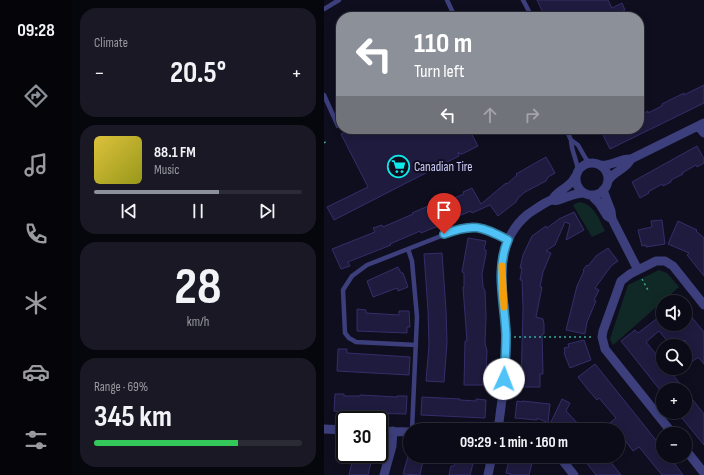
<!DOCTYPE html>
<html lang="en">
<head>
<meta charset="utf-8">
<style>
  body { margin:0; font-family:"Sofia Sans Condensed",sans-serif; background:#191824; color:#f1f3f6; height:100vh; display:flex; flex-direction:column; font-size:15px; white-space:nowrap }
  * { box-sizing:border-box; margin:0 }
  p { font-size:13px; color:#9a9aa1 }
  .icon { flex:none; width:22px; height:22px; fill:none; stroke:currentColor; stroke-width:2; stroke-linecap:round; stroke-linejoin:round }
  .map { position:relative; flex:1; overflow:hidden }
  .drawer { display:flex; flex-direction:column; gap:8px; padding:8px; background:#06060d; width:252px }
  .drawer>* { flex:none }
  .top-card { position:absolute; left:12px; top:12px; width:308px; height:122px; border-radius:16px; box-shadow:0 2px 10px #0003,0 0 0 1px #2b2b36; background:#8c9099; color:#fff; overflow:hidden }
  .controls { position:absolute; left:332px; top:295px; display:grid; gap:8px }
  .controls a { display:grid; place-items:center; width:36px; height:36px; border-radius:50%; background:#0b0a17; box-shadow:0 2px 10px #0003,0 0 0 1px #2b2b36; font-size:20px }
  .speed { position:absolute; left:12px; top:411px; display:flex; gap:8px; font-size:20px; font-weight:700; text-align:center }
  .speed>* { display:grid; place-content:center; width:52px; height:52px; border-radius:50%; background:#0b0a17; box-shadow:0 2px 10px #0003,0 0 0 1px #2b2b36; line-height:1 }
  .speed .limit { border:2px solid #111; border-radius:6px; background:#fff; color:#111 }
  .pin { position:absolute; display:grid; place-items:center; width:34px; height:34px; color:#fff; margin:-41px -17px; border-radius:50% 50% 50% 0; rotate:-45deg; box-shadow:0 0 4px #0007 }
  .pin .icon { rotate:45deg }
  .me { position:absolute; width:44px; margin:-22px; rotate:2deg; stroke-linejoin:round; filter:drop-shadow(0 0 3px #0008) }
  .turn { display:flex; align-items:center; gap:14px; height:84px; padding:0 12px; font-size:18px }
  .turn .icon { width:52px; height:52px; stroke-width:2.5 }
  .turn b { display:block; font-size:28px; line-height:34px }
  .lanes { display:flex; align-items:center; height:38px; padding:0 12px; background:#0003; justify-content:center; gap:20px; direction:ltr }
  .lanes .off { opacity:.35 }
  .big { font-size:30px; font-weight:700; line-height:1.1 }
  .drawer .widget { flex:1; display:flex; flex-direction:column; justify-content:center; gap:6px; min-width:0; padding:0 14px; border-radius:16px; background:#191824 }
  .drawer .dial { align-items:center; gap:0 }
  .dial b { font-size:52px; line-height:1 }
  .song { display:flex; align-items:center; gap:12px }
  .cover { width:48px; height:48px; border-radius:6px; background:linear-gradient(135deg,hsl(50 70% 55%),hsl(60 70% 35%)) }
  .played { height:4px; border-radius:2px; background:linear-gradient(90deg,#8c9099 60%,#2b2b36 60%) }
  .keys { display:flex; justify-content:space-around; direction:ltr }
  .heat { display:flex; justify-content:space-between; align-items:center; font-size:22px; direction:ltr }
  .charge { height:6px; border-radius:3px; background:linear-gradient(90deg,#34c759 69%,#2b2b36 0) }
  .trip { position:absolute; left:79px; top:423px; width:222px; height:40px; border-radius:20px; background:#0b0a17; box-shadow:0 2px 10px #0003,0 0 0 1px #2b2b36; font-weight:700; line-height:40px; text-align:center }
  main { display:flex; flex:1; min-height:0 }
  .dock { display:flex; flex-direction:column; width:72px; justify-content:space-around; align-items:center; background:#040409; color:#9a9aa1 }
  .dock .icon { width:28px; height:28px }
  .dock .current { color:#8c9099 }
  .dock b { font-size:18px; color:#f1f3f6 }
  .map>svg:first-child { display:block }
  .green { fill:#112926 }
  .building { fill:#1f1b3f; stroke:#342e6a }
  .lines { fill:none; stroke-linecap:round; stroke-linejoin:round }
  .path { stroke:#35aa98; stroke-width:1.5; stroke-dasharray:2 3; stroke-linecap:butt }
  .lane { stroke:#3c3f7c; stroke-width:4.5 }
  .street { stroke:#3c3f7c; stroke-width:9 }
  .route-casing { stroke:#337fa1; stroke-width:10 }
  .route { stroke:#4fc3f7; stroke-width:7 }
  .slow { stroke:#f59e0b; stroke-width:7 }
  .labels { text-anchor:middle; stroke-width:4; stroke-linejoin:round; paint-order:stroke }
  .poi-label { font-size:13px; fill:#d0cffc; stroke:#0f0e1f; text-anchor:start }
</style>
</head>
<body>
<main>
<nav class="dock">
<b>09:28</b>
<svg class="icon current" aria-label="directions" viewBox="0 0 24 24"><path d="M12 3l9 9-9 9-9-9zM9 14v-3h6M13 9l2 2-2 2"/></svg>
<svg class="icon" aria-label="music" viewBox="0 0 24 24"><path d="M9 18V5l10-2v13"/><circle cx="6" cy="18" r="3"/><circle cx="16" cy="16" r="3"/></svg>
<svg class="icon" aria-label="phone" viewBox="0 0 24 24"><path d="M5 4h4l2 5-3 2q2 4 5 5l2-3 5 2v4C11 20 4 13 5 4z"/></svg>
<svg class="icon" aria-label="climate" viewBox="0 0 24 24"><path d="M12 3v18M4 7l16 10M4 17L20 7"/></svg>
<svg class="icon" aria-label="car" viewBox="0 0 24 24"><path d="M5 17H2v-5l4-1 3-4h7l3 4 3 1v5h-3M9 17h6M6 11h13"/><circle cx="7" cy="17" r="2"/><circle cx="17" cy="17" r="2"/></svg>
<svg class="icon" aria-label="filters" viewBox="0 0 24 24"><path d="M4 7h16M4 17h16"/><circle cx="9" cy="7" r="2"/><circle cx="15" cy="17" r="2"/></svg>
</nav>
<section class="drawer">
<div class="widget"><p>Climate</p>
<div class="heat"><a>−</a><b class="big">20.5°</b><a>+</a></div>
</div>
<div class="widget">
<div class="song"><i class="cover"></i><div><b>88.1 FM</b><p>Music</p></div></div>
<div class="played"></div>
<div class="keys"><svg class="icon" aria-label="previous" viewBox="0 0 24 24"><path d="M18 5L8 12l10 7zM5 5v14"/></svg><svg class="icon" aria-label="pause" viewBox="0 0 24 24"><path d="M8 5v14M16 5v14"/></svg><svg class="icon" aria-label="next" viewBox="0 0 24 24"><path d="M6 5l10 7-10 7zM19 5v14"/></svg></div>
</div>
<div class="widget dial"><b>28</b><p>km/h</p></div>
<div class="widget"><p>Range · 69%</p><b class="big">345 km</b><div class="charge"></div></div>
</section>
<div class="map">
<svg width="380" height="475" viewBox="0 0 380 475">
  <rect width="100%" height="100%" fill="#0f0e1f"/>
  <!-- green -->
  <path class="green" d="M255,202C270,204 275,219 281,231L268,237L249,205Z
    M335,270L343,273L355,287L289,345L286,339L304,285Z"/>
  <!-- building -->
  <path class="building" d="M213,0H284L288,8L298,3L301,10L287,17H221Z
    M380,85V103L286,149L278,133L286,129H315V116L324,111V113L338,106V104L360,93V95Z
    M27,129H145L154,146L138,154H136L134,152L135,156L10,220L3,207L44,187L17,134Z
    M373,146L380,159V163L373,167L372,165L358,173L359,174L347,180V182L339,186L338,184L324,192L325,193L316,198L308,182Z
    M222,157L231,173L224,177L222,181L201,192L194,198L192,202L174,216L166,205L148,213L147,211L117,223L118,225L109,228L97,233L96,231L66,244L67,245L24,262L26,266L17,269L8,249L51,232L49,228L58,225L59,227L89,214L88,213L109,204L110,206L140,194L139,192L148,188L157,204L182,183L183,184L193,175L192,174Z
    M250,212L260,230L242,240L246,224L241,222L231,245L222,251L227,253L219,272L216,287H218L212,317L219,319L220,324V334H218L219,374H216V387H197L199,309L198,280H196L198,268H196L199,255L208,236L222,226L223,228L235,219Z
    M338,220L341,244L322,247V245L318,246L314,230L328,227L327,221Z
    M354,221L373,230L372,231L380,238V276L363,255L365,253L344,244Z
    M144,238L162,241L160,249L162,250V254L158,274L159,287L161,291L162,317L161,343L163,351L162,373H160V385H140L141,341H143L139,287H140V273L138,272Z
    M284,248L294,261L287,266L271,288L275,290L270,300L272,301L263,322L261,334L242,330L253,286L260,271L259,270L263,265L264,266L272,256Z
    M118,253L122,310L123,343L120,382L102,381L105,345L104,310L100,254Z
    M74,267L77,273H79L84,287L74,291L73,288L49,297L43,281Z
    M33,309L42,310V313L75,315V311H85L86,327H83V333L33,331Z
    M339,314V324H361V315L365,314L380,332V364L375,358H373L361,367V340L354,346L349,339L345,343L335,331L322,342L339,363V368H360L350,376L361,390H336L297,341L311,330L314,333Z
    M260,340L267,360L246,368L240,353L241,352L240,348L245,347L244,344Z
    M14,349H23V353L86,357L85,375L13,371Z
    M271,364L339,449V456H345L359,475H338L315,447L309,451L300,439L294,444V430H277L292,418L275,398L273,400L265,391L254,377Z
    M361,390L380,414V445L353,412H361Z
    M11,394H20V396H36V395L73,397V396H83L82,414L14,412L10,411Z
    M98,397L136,399V400L152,401V399L162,400L161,418L97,415Z
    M238,399L246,403L242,411L260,430H238L226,424Z
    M193,401L198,402V401L226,404L224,423L213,418V420L191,418Z
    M30,454H49L44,475H25Z
    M84,456H100L96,475L79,474Z
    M133,456H151L146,475H125L127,466H130Z
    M186,456L200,460L201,457L209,459L205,475H186L187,474L182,473Z
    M257,456H282L297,475H272Z"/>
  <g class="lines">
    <!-- path -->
    <path class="path" d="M0,143L3,141
      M318,279L325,292
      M190,337H270"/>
    <!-- lane -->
    <path class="lane" d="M123,0L131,17
      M199,0L208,17
      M0,9L15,0
      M0,95L14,126L17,124
      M242,129L247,140L254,145L262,159L267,163
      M247,140C247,150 253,160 254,171
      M84,249L88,261L93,317L88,430
      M92,345L32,342L25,338L21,333L19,290L28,276L43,265L140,227C157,224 170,232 184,240"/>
    <!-- street -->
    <path class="street" d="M374,126L380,133
      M252 179a16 16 0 1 1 32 0a16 16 0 1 1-32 0Z
      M276,165C287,167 296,158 307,159L380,123
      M284,181C289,171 302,170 307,159
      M279,190L287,211L288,219L314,270
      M267,195L275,203L283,216L288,219
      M228,200C233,190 246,188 251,177
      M0,429L21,430
      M174,430C178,399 183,368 182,336C181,293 165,246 204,214C209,211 222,201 228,200C230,200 232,201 234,200C243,198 249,193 260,193
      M55,431L86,432
      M349,434L281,349L278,337L279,331L297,281L306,274L332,261H341L349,266L380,305
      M361,449L380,473
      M235,456L250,475
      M60,475L68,446L69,431
      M164,475L168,456"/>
  </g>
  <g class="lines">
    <defs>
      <path id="route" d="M120,234C150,223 157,226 184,240C171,270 181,304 182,335C182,350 181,364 180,379"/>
    </defs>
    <!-- route casing -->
    <use href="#route" class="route-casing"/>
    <!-- route -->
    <use href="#route" class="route"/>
    <!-- slow -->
    <path class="slow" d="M178,266L180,307"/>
  </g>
  <!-- icons -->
  <defs>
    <symbol id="supermarket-ring" viewBox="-11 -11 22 22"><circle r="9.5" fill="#0f0e1f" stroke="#0ee9ea" stroke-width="1.5"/><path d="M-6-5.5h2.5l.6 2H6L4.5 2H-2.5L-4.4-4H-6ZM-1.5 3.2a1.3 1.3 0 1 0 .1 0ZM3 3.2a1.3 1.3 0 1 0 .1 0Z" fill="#0ee9ea"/></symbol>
  </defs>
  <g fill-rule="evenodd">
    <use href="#supermarket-ring" x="62" y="154" width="25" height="25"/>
  </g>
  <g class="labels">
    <!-- poi labels -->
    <g class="poi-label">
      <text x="90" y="171">Canadian Tire</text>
    </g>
  </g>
</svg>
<div class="controls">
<a><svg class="icon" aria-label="sound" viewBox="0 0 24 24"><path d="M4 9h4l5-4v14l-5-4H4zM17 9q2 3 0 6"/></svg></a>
<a><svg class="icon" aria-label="search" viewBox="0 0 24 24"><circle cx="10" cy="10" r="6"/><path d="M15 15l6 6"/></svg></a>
<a>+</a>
<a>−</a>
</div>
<div class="speed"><div class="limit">30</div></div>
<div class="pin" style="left:120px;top:234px;background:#d93025"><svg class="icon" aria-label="arrive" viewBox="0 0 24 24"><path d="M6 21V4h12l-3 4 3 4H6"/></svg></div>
<svg class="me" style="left:180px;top:379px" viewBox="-20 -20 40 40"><circle r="19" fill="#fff"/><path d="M0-13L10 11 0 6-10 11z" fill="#4fc3f7"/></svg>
<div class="trip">09:29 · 1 min · 160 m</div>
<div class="top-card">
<div class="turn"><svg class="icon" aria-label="left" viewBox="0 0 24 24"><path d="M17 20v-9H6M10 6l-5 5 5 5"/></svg><div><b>110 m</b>Turn left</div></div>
<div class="lanes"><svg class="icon" aria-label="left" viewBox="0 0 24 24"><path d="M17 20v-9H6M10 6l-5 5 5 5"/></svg><svg class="icon off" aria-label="ahead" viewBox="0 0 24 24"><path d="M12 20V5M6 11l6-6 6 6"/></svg><svg class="icon off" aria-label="right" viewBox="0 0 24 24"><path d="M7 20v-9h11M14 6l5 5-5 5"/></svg></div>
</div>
</div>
</main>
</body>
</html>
